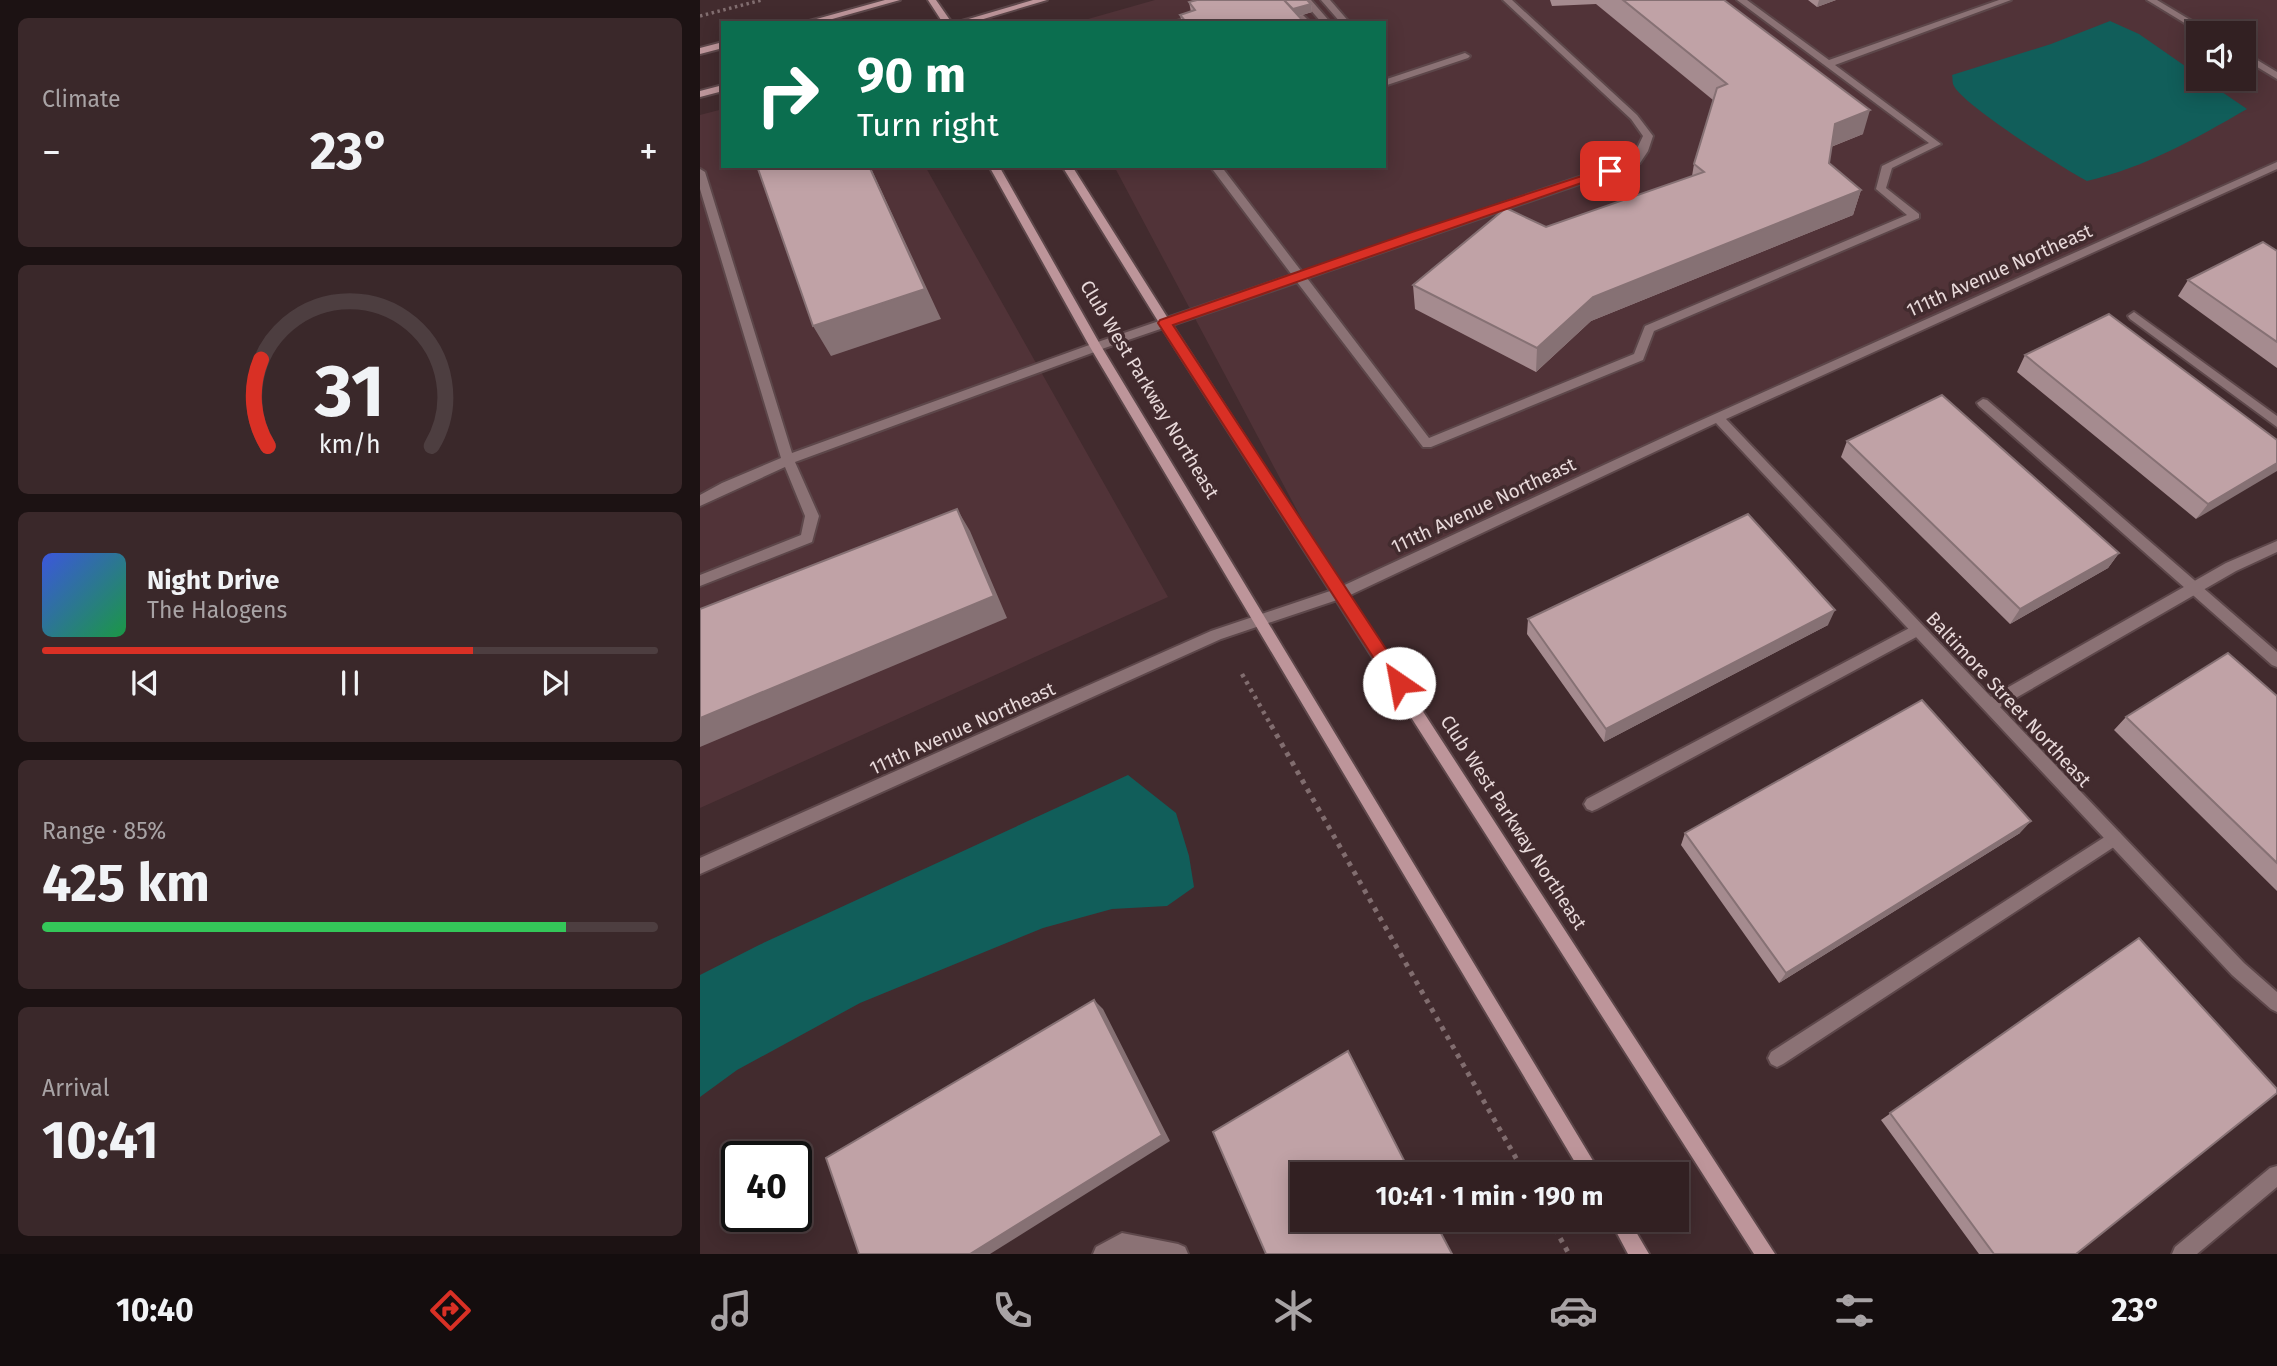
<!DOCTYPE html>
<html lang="en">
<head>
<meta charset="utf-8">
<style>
  body { margin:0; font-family:"Fira Sans",sans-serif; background:#3a282a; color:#f1f3f6; height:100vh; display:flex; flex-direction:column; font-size:26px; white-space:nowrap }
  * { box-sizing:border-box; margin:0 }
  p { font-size:23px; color:#a8a3a5 }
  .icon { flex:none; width:38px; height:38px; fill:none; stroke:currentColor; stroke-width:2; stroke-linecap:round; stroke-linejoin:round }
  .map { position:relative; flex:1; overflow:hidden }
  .side { display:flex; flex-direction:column; gap:18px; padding:18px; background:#1c1213; width:700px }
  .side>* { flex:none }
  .guide { position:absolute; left:21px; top:21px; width:665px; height:147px; border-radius:0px; box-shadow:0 4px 18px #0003,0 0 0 2px #4d3e40; background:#0b6e4f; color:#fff; overflow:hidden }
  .buttons { position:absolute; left:1486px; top:21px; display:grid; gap:14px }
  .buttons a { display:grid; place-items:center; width:70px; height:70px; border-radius:0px; background:#322022; box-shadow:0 4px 18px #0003,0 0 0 2px #4d3e40; font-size:35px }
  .speed { position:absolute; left:21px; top:1141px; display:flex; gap:14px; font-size:35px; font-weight:700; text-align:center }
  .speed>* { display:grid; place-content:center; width:91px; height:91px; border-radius:50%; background:#322022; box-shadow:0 4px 18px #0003,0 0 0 2px #4d3e40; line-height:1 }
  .speed .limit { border:4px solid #111; border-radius:10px; background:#fff; color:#111 }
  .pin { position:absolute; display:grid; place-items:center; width:60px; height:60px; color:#fff; margin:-30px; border-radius:14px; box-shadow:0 4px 10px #0006 }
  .me { position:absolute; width:77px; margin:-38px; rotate:327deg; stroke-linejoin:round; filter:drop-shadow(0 0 5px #0008) }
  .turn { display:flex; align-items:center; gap:24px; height:147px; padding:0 21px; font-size:32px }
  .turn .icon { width:91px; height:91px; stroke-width:2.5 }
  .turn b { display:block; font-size:49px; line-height:60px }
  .big { font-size:52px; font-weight:700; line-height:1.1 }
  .side .card { flex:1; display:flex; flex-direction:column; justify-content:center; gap:10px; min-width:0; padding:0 24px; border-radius:10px; background:#3a282a }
  .side .dial { align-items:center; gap:0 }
  .dial svg { height:182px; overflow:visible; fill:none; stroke:#4d3e40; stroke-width:7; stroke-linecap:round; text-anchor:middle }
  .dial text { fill:#f1f3f6; stroke:none }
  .song { display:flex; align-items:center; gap:21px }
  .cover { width:84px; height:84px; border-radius:10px; background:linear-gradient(135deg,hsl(230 70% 55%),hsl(140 70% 35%)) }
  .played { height:7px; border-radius:4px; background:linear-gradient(90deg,#d93025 70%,#4d3e40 70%) }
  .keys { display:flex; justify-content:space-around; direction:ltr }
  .heat { display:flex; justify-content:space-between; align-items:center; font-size:38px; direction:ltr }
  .charge { height:10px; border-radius:5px; background:linear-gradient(90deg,#34c759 85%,#4d3e40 0) }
  .trip { position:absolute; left:590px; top:1162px; width:399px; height:70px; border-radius:0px; background:#322022; box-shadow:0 4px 18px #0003,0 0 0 2px #4d3e40; font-weight:700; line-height:70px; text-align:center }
  .dock { display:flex; height:112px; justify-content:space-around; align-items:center; background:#140d0e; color:#a8a3a5 }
  .dock .icon { width:49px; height:49px }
  .dock .on { color:#d93025 }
  .dock b { font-size:32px; color:#f1f3f6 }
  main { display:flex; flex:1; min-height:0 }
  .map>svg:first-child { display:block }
  .built { fill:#513338; fill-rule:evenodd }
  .water { fill:#115e5a }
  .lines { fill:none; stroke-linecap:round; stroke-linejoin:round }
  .lane-casing { stroke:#5d474a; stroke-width:4 }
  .street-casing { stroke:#5d474a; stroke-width:4 }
  .secondary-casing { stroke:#5d474a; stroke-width:4 }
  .path-far2 { stroke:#816d6f; stroke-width:3.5; stroke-dasharray:2.5 3.5; stroke-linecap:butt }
  .path-far1 { stroke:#816d6f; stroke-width:4.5; stroke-dasharray:3.5 5; stroke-linecap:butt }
  .path { stroke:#816d6f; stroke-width:5; stroke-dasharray:4.5 6; stroke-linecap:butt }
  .lane { fill:#8b7275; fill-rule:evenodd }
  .street { fill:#8b7275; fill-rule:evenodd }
  .secondary { fill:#bd959a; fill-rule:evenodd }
  .wall { fill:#a58b8f }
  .shaded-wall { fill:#867174 }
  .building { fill:#c0a2a6; stroke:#867174; stroke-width:2 }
  .route { fill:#d93025; stroke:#8d1f18; stroke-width:2 }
  .labels { text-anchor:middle; stroke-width:7; stroke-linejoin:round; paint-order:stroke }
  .street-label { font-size:19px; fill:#e8d9da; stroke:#422b2e }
</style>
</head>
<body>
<main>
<section class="side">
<div class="card"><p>Climate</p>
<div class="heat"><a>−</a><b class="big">23°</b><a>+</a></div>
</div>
<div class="card dial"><svg viewBox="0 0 100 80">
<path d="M14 69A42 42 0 1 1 86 69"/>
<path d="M14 69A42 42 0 0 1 11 31" stroke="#d93025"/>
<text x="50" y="56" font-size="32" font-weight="700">31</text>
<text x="50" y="72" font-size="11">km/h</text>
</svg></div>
<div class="card">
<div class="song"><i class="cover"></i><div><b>Night Drive</b><p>The Halogens</p></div></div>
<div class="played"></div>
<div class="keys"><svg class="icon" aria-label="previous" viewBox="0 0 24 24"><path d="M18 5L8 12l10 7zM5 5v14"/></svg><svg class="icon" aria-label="pause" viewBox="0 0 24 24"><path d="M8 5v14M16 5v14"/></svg><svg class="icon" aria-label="next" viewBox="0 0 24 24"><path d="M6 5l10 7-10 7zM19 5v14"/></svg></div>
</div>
<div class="card"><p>Range · 85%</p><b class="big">425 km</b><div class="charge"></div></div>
<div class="card"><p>Arrival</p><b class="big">10:41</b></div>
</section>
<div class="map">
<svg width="1577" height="1254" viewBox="0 0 1577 1254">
  <rect width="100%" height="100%" fill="#422b2e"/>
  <!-- built -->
  <path class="built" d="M455,0H1577V171L641,593L414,166H684V23H374ZM1498,33H1544V79H1498Z
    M23,109V166H225L468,597L0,808V115Z"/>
  <!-- water -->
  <path class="water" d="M1410,21L1439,34L1498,75V79H1503L1547,109C1495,139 1446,167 1387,181C1365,170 1262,104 1254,86C1252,83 1253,79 1252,75L1351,44Z
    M428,775L476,813L489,856L494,887L467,906L412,909L343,928L160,1003L37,1070L0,1097V975L59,945Z"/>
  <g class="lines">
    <defs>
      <path id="lane" d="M602,0H611L631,23H622Z
        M621,0H630L650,23H641Z
        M803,0H812L937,115L953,136L948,151L940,163L607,278L729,438L934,354L945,326L1207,215L1176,189L1182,166L1229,143L1037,0H1047L1129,60L1299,0H1311L1135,65L1241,144L1192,168L1186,188L1219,214V218L954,331L943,360L731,447H723L597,282L469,326H461V320L592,275L510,166H521L602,272L932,159L943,136L931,119Z
        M499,13L504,16L502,18L486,23H472Z
        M601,13L611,23H602L596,16Z
        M765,53L770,56L768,58L684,86V80Z
        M0,169L5,172L92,453L392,344H400L402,347L400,350L95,462L119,516L112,542L0,586V575L101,535L105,516L85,467L0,506V495L22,483L81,458L0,189Z
        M1434,312L1577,416V427L1430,319L1428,316Z
        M1283,399L1287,400L1577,652V667L1572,665L1279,406L1277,403Z
        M1217,624L1222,626L1224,630L1222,634L897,809L892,811L887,809L884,804L887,799Z
        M1414,831L1420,833L1422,838L1420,843L1083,1064L1077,1067L1071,1064L1068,1058L1071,1052Z
        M1577,1166V1187L1497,1254H1472L1475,1247L1570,1168Z"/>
      <path id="street" d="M1447,0H1457L1512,33H1501Z
        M1544,52L1577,72V79L1544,59Z
        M1577,162V169L1026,419L1291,697L1526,563L1577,541V552L1536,571L1300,707L1544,963L1577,992V1012L1571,1009L1532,975L1016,423L646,597L521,639L0,874V858L511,631L636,589L986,427Z
        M465,319L469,320V326L396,351L390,347L392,344Z
        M422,1233L478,1244L485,1247L488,1254H393L396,1247Z"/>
      <path id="secondary" d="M185,0H200L118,23H102Z
        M228,0H236L252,23H243Z
        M333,0H347L270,23H255Z
        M23,42V48L0,54V48Z
        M23,85V91L0,97V91Z
        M289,166H299L401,346L901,1174H882L390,347Z
        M362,166H372L469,320L1075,1254H1054L461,326Z
        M910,1220H929L949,1254H928Z"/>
    </defs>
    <!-- lane casing -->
    <use href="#lane" class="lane-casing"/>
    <!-- street casing -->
    <use href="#street" class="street-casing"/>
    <!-- secondary casing -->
    <use href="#secondary" class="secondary-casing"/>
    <!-- path-far2 -->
    <path class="path-far2" d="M0,16L62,0"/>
    <!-- path-far1 -->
    <path class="path-far1" d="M542,674L572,727"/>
    <!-- path -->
    <path class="path" d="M571,725L825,1174
      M850,1220L869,1254"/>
    <!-- lane -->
    <use href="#lane" class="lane"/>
    <!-- street -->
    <use href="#street" class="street"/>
    <!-- secondary -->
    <use href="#secondary" class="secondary"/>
  </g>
  <!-- wall -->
  <path class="wall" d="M850,0H1024L1163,134L1131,147L1129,163L1161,190L1153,215L891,321L836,372L715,309L713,285L846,227L992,176L994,164L1013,100L896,4L852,6Z
    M1108,0H1136L1117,7Z
    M489,2L611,4L612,12L599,16L605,23H482L480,15L491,12Z
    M1577,251V368L1478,296L1488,280Z
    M1325,355L1577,440L1496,519L1317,372Z
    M1147,441L1419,553L1408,568L1310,624L1141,457Z
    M828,619L1128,625L904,742L827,634Z
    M1577,696V891L1414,730L1426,717Z
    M985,833H1320L1079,983L981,845Z
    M1439,938L1376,1254H1279L1181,1120Z"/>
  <!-- shaded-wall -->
  <path class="shaded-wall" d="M1119,0H1136L1117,7Z
    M611,4L612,12L585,20L584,12Z
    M1170,110L1163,134L1128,148L1135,124Z
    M169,166H170L241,319L131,356L113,326Z
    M1161,190L1153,215L891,321L836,372L837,348L893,297Z
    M1577,463V471L1496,519L1508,504Z
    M257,509L270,531L307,618L0,747V718Z
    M1419,553L1408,568L1310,624L1320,609Z
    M1135,610L1128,625L904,742L906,729Z
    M1331,821L1320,833L1079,983L1086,973Z
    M394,1000L403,1009L470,1141L290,1254H270Z"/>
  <!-- building -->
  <path class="building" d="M497,0H584L605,23H487L480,15L495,10L489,2Z
    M584,0H607L611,4L593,9Z
    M923,0H1024L1170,110L1135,124L1129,163L1161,190L893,297L837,348L713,285L806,208L846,227L1004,172L994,164L1017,88L1027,84Z
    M57,166H169L225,289L113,326Z
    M1563,242L1577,251V342L1488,280Z
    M1409,314L1577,440V463L1508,504L1325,355Z
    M1242,395L1419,553L1320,609L1147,441Z
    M257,509L294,596L0,718V609Z
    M1048,514L1135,610L906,729L828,619Z
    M1528,653L1577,696V863L1426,717Z
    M1222,700L1331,821L1086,973L985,833Z
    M1439,938L1577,1089V1093L1376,1254H1294L1190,1113Z
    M394,1000L462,1135L270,1254H159L126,1158Z
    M648,1051L711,1174H602V1220H734L752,1254H566L513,1132Z"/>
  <!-- route -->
  <path class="route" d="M906,168L916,171L473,325L705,678L707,683L705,688H693L458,323L460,320L712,232Z"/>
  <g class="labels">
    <!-- street labels -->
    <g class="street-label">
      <text transform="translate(1299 270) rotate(-24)" y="7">111th Avenue Northeast</text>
      <text transform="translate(450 389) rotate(59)" y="7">Club West Parkway Northeast</text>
      <text transform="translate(783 505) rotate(-25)" y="7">111th Avenue Northeast</text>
      <text transform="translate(1309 699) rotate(47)" y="7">Baltimore Street Northeast</text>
      <text transform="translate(262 728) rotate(-24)" y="7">111th Avenue Northeast</text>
      <text transform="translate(814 822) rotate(57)" y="7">Club West Parkway Northeast</text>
    </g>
  </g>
</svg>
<div class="buttons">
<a><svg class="icon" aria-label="sound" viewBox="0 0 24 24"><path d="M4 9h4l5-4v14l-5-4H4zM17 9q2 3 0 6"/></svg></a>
</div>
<div class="speed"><div class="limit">40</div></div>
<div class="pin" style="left:910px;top:171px;background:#d93025"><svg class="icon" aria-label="arrive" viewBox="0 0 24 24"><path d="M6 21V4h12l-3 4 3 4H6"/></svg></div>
<svg class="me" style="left:699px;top:683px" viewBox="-20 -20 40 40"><circle r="19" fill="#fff"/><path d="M0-13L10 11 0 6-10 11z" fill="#d93025"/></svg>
<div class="trip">10:41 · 1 min · 190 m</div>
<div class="guide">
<div class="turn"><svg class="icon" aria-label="right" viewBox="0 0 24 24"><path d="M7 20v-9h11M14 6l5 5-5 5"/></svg><div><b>90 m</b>Turn right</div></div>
</div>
</div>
</main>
<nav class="dock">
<b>10:40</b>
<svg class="icon on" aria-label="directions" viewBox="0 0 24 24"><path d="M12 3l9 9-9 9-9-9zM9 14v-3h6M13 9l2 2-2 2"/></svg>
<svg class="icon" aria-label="music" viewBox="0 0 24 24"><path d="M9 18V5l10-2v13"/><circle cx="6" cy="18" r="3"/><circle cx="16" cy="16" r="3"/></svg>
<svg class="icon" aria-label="phone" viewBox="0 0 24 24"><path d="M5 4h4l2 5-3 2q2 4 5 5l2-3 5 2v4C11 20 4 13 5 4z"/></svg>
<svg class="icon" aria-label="climate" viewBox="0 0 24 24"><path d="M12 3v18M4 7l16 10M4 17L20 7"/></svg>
<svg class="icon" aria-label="car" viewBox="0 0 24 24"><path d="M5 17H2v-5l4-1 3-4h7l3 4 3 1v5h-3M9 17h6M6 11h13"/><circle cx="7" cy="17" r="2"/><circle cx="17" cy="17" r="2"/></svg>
<svg class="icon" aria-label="filters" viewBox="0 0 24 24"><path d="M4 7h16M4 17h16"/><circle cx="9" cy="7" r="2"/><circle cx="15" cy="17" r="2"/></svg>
<b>23°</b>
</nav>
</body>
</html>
